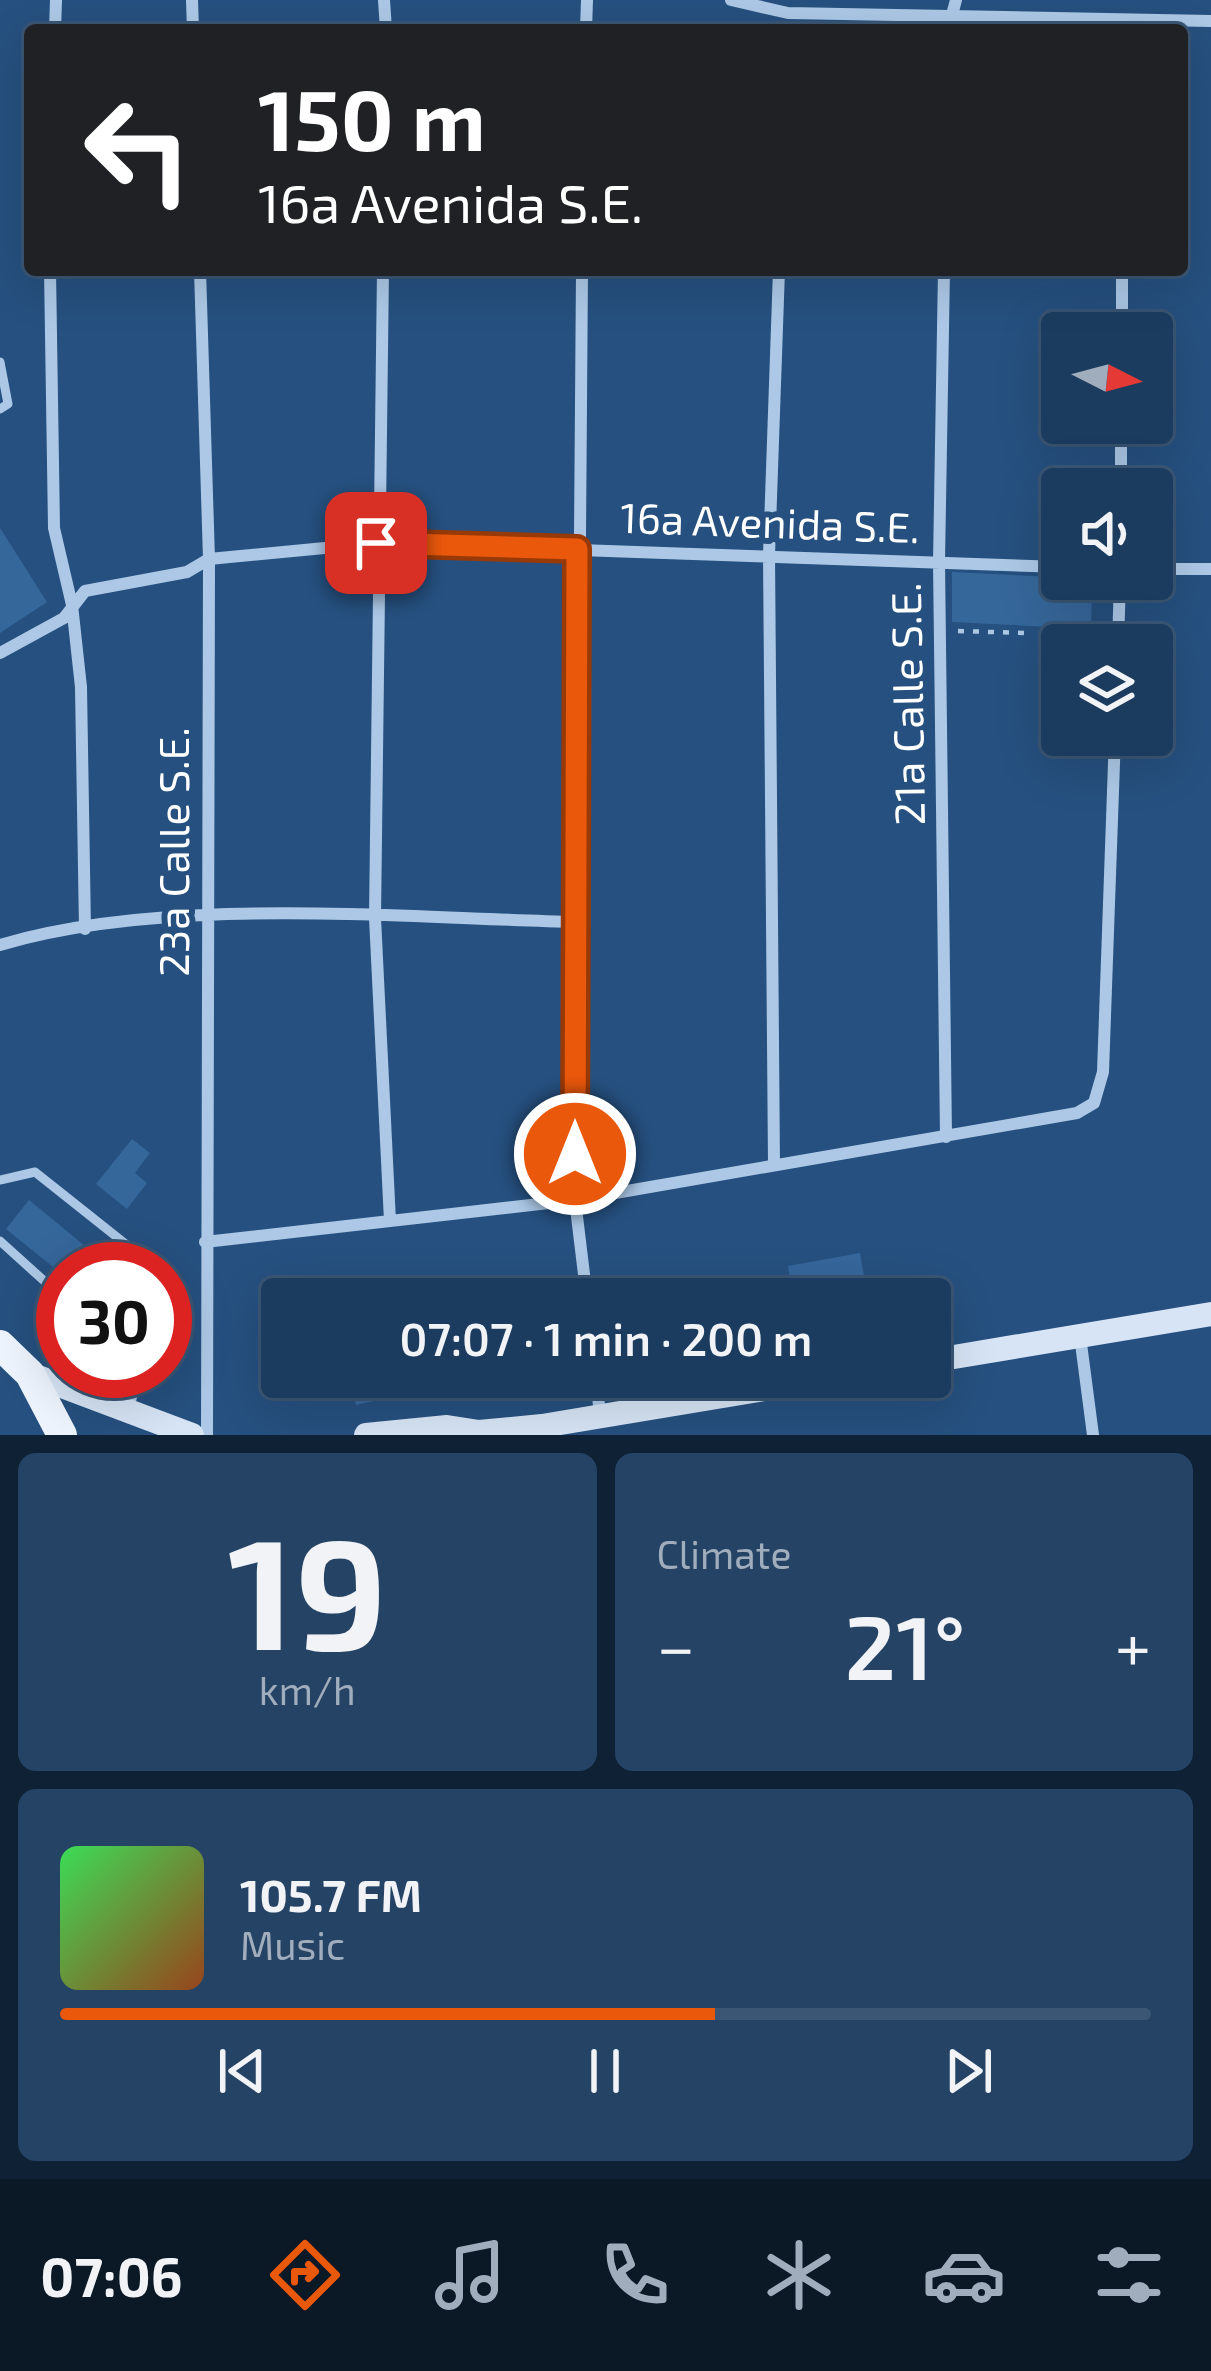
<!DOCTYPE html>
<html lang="en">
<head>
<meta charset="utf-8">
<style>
  body { margin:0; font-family:"Exo 2",sans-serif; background:#254365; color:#f1f3f6; height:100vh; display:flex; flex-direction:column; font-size:45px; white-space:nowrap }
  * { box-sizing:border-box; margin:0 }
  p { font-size:39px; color:#a0adbd }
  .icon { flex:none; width:66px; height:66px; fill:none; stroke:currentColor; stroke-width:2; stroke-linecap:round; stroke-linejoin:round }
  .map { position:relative; height:1435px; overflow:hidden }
  .drawer { display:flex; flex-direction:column; gap:18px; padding:18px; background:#0f2134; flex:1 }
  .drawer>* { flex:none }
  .banner { position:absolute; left:24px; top:24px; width:1164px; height:252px; border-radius:12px; box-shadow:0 12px 48px #0002,0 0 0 3px #3a5674; background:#202124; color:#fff; overflow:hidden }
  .needle { width:78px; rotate:96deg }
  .tools { position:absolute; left:1041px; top:312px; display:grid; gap:24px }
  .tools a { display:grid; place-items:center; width:132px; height:132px; border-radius:12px; background:#1c3c5f; box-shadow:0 12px 48px #0002,0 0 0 3px #3a5674; font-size:60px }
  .speed { position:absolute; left:36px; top:1242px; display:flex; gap:24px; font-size:60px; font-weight:700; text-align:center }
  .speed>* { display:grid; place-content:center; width:156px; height:156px; border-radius:50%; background:#1c3c5f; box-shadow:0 12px 48px #0002,0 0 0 3px #3a5674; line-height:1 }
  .speed .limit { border:18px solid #d22; background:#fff; color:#111 }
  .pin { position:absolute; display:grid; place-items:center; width:102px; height:102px; color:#fff; margin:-51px; border-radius:24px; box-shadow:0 6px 18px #0006 }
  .me { position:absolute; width:132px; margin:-66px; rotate:0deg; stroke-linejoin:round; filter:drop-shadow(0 0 9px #0008) }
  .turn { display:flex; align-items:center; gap:42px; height:252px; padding:0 36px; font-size:54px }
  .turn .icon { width:156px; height:156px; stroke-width:2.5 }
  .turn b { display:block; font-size:84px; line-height:102px }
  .big { font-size:90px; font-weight:600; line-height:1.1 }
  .drawer .tile { flex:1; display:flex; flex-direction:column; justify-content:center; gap:18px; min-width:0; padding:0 42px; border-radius:18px; background:#254365 }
  .drawer .dial { align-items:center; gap:0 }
  .dial b { font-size:156px; line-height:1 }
  .song { display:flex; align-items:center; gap:36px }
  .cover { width:144px; height:144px; border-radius:18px; background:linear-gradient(135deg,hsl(130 70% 55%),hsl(20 70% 35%)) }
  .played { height:12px; border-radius:6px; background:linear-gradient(90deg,#ea580c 60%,#3a5674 60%) }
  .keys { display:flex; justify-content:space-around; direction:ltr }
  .heat { display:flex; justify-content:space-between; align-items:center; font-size:66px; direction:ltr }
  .drawer .tiles { flex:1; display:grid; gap:18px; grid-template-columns:1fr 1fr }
  .tile:last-child { grid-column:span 2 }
  .trip { position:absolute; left:261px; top:1278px; width:690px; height:120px; border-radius:12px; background:#1c3c5f; box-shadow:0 12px 48px #0002,0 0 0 3px #3a5674; font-weight:600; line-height:120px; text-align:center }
  .menu { display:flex; height:192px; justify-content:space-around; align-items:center; background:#0b1826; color:#a0adbd }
  .menu .icon { width:84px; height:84px }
  .menu .current { color:#ea580c }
  .menu b { font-size:54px; color:#f1f3f6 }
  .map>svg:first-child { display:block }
  .building { fill:#36679b }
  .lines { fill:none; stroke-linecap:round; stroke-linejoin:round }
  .path { stroke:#acc8e6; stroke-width:4.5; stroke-dasharray:6 9; stroke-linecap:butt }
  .lane { stroke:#acc8e6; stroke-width:9 }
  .street { stroke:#acc8e6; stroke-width:12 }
  .secondary { stroke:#d6e4f5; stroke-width:24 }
  .primary { stroke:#edf4fd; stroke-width:30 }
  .route-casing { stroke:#983908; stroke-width:30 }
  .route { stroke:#ea580c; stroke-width:21 }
  .labels { text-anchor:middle; stroke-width:12; stroke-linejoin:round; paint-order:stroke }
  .street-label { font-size:42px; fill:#fff; stroke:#26507f }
</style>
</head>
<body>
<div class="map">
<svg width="1211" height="1435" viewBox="0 0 1211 1435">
  <rect width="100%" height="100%" fill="#26507f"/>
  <!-- building -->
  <path class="building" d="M0,528L47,602L0,633Z
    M952,572L1092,579L1091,629L952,622Z
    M132,1139L150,1153L135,1173L147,1183L127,1209L96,1184Z
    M29,1200L113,1269H63V1275L6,1229Z
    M860,1253L868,1299H794L788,1266Z
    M350,1377H373L378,1400L356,1405Z"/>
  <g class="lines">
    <!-- path -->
    <path class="path" d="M958,631L1026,633"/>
    <!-- lane -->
    <path class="lane" d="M0,362L8,404L0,409
      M0,1180L35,1172L142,1257L147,1269
      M0,1241L63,1298
      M130,1407L139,1371"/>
    <!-- street -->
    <path class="street" d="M192,0L193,30
      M384,0L386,30
      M731,0L788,13L1211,21
      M55,30L56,0
      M586,30L587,0
      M948,30L956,0
      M50,270L54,528L72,605L81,687L85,929
      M200,270L209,559L207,1435
      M383,270L375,918L390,1221
      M582,270L575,1200L587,1299
      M944,270L939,562L946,1137
      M1122,333V270
      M1121,489V423
      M1152,569H1211
      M1118,645L1120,579
      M0,653L64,618L85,591L187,572L209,559L377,543L1062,567
      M0,945C169,895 399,918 576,922
      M774,1165L769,555L779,270
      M205,1242L575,1200L1077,1113L1094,1103L1103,1072L1115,735
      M1080,1336L1093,1435
      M596,1377L600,1415"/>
    <!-- secondary -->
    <path class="secondary" d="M930,1361L1211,1314
      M30,1374L192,1435
      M366,1435L447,1427L479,1432L542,1426L836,1377"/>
    <!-- primary -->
    <path class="primary" d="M0,1345L30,1374L62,1435"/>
  </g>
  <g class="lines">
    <defs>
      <path id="route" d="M376,543L577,549L575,1154"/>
    </defs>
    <!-- route casing -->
    <use href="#route" class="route-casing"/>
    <!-- route -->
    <use href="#route" class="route"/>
  </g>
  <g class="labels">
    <!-- street labels -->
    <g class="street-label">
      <text transform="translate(770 523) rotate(2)" y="15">16a Avenida S.E.</text>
      <text transform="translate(908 704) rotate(-91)" y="15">21a Calle S.E.</text>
      <text transform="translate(174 852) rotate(-90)" y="15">23a Calle S.E.</text>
    </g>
  </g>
</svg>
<div class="tools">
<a><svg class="needle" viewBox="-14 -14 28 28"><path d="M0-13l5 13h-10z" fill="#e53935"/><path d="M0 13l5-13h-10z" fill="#a0adbd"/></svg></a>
<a><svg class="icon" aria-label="sound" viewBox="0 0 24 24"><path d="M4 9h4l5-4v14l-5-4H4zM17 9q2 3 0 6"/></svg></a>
<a><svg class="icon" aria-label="layers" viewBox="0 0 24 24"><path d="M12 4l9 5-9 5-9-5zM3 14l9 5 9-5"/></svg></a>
</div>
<div class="speed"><div class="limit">30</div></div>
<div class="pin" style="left:376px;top:543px;background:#d93025"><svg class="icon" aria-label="arrive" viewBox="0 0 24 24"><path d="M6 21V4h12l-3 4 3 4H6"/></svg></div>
<svg class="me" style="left:575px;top:1154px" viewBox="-20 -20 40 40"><circle r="17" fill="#ea580c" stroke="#fff" stroke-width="3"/><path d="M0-11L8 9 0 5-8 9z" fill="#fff"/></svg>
<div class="trip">07:07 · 1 min · 200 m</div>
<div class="banner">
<div class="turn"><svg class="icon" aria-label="left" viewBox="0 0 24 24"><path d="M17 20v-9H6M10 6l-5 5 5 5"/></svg><div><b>150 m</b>16a Avenida S.E.</div></div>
</div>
</div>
<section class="drawer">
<div class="tiles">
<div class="tile dial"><b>19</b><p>km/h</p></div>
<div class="tile"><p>Climate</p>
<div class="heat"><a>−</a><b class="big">21°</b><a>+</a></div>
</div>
<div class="tile">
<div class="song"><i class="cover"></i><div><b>105.7 FM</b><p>Music</p></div></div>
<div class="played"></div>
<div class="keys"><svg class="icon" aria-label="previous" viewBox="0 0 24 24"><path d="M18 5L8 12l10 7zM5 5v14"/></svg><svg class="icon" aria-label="pause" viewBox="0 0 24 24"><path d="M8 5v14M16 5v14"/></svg><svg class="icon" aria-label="next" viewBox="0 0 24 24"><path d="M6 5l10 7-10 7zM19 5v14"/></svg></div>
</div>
</div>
</section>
<nav class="menu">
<b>07:06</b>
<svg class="icon current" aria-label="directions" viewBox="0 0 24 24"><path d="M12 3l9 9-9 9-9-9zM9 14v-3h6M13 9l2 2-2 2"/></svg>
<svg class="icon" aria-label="music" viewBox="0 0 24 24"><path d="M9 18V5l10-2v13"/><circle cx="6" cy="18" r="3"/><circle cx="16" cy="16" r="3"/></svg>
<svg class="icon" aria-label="phone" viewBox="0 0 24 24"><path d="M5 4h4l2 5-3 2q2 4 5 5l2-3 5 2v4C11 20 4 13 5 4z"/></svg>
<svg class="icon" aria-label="climate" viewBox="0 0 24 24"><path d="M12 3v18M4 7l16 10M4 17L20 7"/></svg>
<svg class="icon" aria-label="car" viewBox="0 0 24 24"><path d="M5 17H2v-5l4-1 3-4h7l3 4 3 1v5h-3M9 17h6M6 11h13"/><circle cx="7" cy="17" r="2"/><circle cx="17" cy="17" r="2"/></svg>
<svg class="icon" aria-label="filters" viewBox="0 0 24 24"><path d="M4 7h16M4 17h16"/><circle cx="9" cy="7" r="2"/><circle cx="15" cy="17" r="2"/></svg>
</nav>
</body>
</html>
